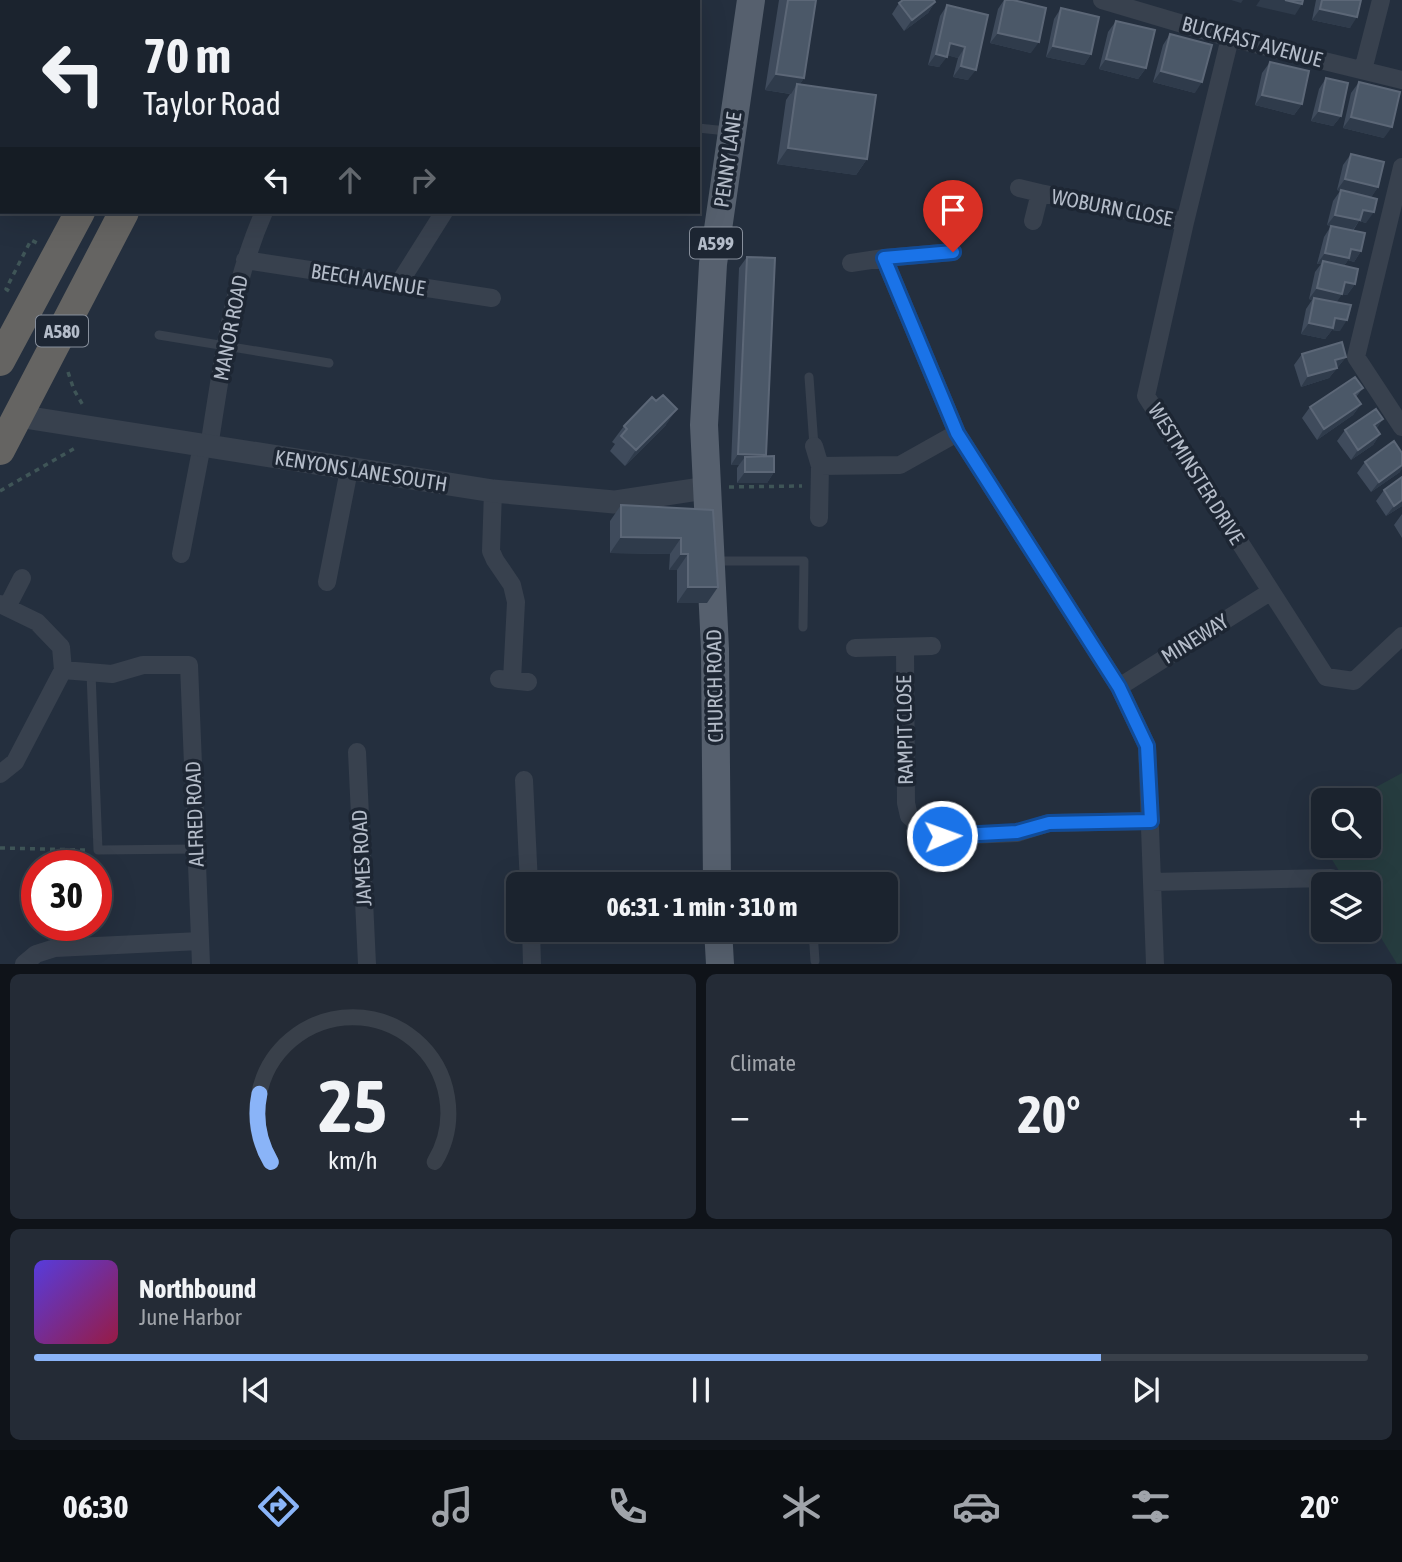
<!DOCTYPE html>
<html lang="en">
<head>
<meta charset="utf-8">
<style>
  body { margin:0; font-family:"Asap Condensed",sans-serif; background:#242b36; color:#f1f3f6; height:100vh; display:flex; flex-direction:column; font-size:26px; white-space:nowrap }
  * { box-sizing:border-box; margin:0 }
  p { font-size:23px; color:#a0a4aa }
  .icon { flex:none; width:38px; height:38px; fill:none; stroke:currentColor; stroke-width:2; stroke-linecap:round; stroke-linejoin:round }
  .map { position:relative; height:964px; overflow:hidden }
  .drawer { display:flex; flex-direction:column; gap:10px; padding:10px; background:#0f1319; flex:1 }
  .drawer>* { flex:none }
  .guide { position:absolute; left:0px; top:0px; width:700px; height:214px; box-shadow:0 7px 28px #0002,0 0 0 2px #39404a; background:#1b232e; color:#f1f3f6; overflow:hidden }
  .fabs { position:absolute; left:1311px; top:788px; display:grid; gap:14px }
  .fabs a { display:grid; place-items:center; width:70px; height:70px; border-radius:10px; background:#1b232e; box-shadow:0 7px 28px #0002,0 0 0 2px #39404a; font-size:35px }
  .speed { position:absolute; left:21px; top:850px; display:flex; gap:14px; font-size:35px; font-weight:700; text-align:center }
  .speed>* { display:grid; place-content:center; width:91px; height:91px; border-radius:50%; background:#1b232e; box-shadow:0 7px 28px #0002,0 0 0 2px #39404a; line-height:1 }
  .speed .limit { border:10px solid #d22; background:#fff; color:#111 }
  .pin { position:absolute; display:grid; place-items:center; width:60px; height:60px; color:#fff; margin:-72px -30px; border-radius:50% 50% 50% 0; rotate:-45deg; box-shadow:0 0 7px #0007 }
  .pin .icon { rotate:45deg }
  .me { position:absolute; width:77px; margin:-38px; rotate:88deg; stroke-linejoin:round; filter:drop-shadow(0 0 5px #0008) }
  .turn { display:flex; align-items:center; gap:24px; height:147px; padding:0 28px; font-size:32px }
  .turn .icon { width:91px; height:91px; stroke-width:2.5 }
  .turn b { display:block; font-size:49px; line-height:60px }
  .lanes { display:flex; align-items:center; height:66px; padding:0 28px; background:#0003; justify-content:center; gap:35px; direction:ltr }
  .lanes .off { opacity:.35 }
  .big { font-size:52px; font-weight:700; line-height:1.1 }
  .drawer .tile { flex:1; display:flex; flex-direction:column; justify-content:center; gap:10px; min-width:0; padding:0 24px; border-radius:10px; background:#242b36 }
  .drawer .dial { align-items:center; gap:0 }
  .dial svg { height:182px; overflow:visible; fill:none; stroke:#39404a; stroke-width:7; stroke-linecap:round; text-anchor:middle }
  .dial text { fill:#f1f3f6; stroke:none }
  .song { display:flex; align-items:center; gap:21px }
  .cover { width:84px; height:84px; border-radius:10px; background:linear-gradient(135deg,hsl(250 70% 55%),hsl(340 70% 35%)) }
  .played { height:7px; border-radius:4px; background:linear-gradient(90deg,#8ab4f8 80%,#39404a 80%) }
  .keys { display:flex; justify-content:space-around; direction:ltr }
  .heat { display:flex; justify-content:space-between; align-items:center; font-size:38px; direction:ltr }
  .drawer .tiles { flex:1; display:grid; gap:10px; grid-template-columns:1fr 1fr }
  .tile:last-child { grid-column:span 2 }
  .trip { position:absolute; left:506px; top:872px; width:392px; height:70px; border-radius:10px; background:#1b232e; box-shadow:0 7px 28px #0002,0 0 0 2px #39404a; font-weight:700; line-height:70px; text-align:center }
  .tab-bar { display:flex; height:112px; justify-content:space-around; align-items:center; background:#0b0e12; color:#a0a4aa }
  .tab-bar .icon { width:49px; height:49px }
  .tab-bar .selected { color:#8ab4f8 }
  .tab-bar b { font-size:32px; color:#f1f3f6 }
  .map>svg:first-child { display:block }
  .green { fill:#263c3f }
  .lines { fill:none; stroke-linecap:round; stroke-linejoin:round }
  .path { stroke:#3f5557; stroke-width:3.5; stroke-dasharray:5 5; stroke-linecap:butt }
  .service { stroke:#38414e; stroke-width:9 }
  .minor { stroke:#38414e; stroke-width:18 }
  .tertiary { stroke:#38414e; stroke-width:23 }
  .primary { stroke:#56606e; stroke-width:28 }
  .trunk { stroke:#656462; stroke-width:30 }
  .wall { fill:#3f4b5c }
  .shaded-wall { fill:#2f3b4b }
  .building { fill:#4b5868; stroke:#5c6777; stroke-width:2 }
  .route-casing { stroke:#114b97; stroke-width:18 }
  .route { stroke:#1a73e8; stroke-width:12 }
  .labels { text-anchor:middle; stroke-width:7; stroke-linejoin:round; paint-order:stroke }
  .shield { fill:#1d2633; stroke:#878f9c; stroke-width:2 }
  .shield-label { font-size:19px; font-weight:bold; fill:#b4bcc9 }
  .street-label { font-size:21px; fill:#b4bcc9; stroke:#1d2633 }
</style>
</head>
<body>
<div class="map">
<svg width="1402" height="964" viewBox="0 0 1402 964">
  <rect width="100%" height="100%" fill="#242f3e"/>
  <!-- green -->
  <path class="green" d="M1402,773V963L1397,964L1369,918L1368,884H1347L1323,845H1368V800H1352Z"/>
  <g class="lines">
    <!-- path -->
    <path class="path" d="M9,291L6,289L31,240L37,243
      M68,372L74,390L84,407
      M729,487L802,486
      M0,491L77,447
      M0,848L85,850"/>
    <!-- service -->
    <path class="service" d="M698,128L727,131
      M159,335L329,363
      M809,377L814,446
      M713,561H804L803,627
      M91,673L98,850L197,849
      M723,933L813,931L815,961"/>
    <!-- minor -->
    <path class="minor" d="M1102,0L1230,38L1402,80
      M386,2L387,0
      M571,2L572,0
      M1230,38L1185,222L1146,396L1326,677L1354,681L1402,636
      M1363,70L1381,0
      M1402,167L1356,357L1402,427
      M1019,188L1040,193L1033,221
      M1040,193L1185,222
      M953,252L884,258L957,433L1119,687L1147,746L1155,964
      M245,260L492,298
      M851,263L884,258
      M398,285L444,212
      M814,446L820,466L819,518
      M209,447C222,366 231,287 264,212
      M820,466L900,465L957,433
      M493,491L491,551L495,560L512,585L516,602L512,680
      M181,554L202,445
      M327,582L349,470
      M0,604L37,622L61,647L63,670L15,762L0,774
      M7,607L22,578
      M905,647L906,803L909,816L924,828L942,836L1017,833L1049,823L1151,821
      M855,648L932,646
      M63,670L112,674L143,665H189L201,964
      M499,679L528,682
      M1119,687L1270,592
      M357,752L367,964
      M524,780L529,884
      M1152,882L1331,878
      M531,929L532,964
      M24,964L36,954L55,948L200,941"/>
    <!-- tertiary -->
    <path class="tertiary" d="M18,416L493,491L614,502L706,488"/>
    <!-- primary -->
    <path class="primary" d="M717,884L715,649L704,425L713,264L751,0
      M718,929L720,964"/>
    <!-- trunk -->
    <path class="trunk" d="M200,2L201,0
      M240,2L241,0
      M0,361L80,212
      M0,450L124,212"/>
  </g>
  <!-- wall -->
  <path class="wall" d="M779,0H816L804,78L800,84L867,159L856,175L777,164L786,100L790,94L765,90Z
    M1004,0H1013L1031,53L990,43L998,9Z
    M1316,0H1361L1350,28L1312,20Z
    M935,2L928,13L904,31L892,14L899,3Z
    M947,5L988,15L968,80L953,77L958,58L947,55L939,67L928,65L940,16Z
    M1061,8L1091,54L1084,65L1046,57L1054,19Z
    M1116,21L1146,68L1138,79L1099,69L1108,32Z
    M1170,34L1195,93L1153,82L1163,45Z
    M1270,62L1302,104L1294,115L1255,105L1262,73Z
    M1326,78L1341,116L1333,126L1311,121L1319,89Z
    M1359,82L1384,138L1343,128L1351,93Z
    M1351,154L1378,187L1371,197L1366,223L1359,221L1353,231L1361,251L1354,262L1348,260L1344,266L1355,284L1347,295L1342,294L1336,302L1340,331L1332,330L1325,339L1301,334L1306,309L1312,300L1309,299L1315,272L1321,264H1317L1324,237L1331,226L1327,225L1333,201L1340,191L1337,190L1343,165Z
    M747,257L765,456L774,472L767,483H737V468L739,465H731L739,268Z
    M1302,354L1346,357L1329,378L1301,387L1294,365Z
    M1363,388L1356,397L1361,404L1353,415L1317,440L1302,418L1310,407Z
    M666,425L625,466L610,451L615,444L612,442L624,426Z
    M1376,429L1380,434L1373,445L1351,460L1337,441L1345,430Z
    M1365,462L1400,472L1371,492L1357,473Z
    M1384,490L1402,506L1386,516L1376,501Z
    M621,505L713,510L707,603H677V570H669L670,554L610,553V521Z
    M1402,514V538L1394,525Z"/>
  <!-- shaded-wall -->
  <path class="shaded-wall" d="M1231,0H1243L1241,3Z
    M1260,0H1285L1302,4L1295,15L1256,6Z
    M935,2L928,13L904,31L912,20Z
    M1320,9L1357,17L1350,28L1312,20Z
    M998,33L1039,42L1031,53L990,43Z
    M950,43L965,47L958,58L942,54Z
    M1053,46L1091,54L1084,65L1046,57Z
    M936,54L947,57L939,67L928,65Z
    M1106,59L1146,68L1138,79L1099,69Z
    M961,66L976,70L968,80L953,77Z
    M1161,71L1202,82L1195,93L1153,82Z
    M776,74L804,78L796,90L797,84L791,94L765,90Z
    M1262,95L1302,104L1294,115L1255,105Z
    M1319,111L1341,116L1333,126L1311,121Z
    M1351,117L1392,127L1384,138L1343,128Z
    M788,148L867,159L856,175L777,164Z
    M1345,179L1378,187L1371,198L1337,190Z
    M1363,210L1374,212L1366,223L1359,221L1352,231L1327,225L1335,215Z
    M1351,249L1361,251L1354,262L1348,260L1342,269L1323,261L1321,264H1317L1325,253Z
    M1345,282L1355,284L1347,295L1337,293Z
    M1317,288L1342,294L1335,305L1314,298L1312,300L1309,299Z
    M1335,318L1347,320L1340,331L1332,330L1325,339L1301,334L1309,323Z
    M1346,357L1329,378L1301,387L1308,376L1335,360Z
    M1361,404L1353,415L1317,440L1324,429Z
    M677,409L666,425L625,466L636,450Z
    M1383,419L1376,430L1374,425Z
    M1380,434L1373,445L1351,460L1358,450Z
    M738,454L766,455L759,466L745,457L739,465H731Z
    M1402,465V469L1400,472L1371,492L1379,482Z
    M745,472H774L767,483H737Z
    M1402,500V506L1386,516L1394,506Z
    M621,537L681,538L670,554L610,553Z
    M681,554H688L677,570H669Z
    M688,587H718L707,603H677Z"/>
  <!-- building -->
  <path class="building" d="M788,0H816L804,78L776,74Z
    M903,0H934L935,2L912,20L899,3Z
    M1005,0H1013L1046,8L1039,42L998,33Z
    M1285,0H1303L1302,4Z
    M1322,0H1361L1357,17L1320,9Z
    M947,5L988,15L976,70L961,66L965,47L950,43L947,57L936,54Z
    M1061,8L1099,17L1091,54L1053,46Z
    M1116,21L1155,30L1146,68L1106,59Z
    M1170,34L1212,45L1202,82L1161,71Z
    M1270,62L1309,71L1302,104L1262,95Z
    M1326,78L1348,83L1341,116L1319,111Z
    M1359,82L1400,92L1392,127L1351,117Z
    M797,84L876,95L867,159L788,148Z
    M1351,154L1384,162L1378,187L1345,179Z
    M1341,190L1377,199L1374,212L1363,210L1360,220L1335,215Z
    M1331,226L1365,233L1361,251L1351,249L1349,258L1325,253Z
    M747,257L775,258L766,455L738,454Z
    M1323,261L1358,269L1355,284L1345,282L1342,294L1317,288Z
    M1314,298L1351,305L1347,320L1335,318L1333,328L1309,323Z
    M1342,342L1346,357L1335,360L1337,368L1308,376L1302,354Z
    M1355,377L1363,388L1354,394L1361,404L1324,429L1310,407Z
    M663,395L677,409L636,450L621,436L627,429L624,426L652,397L656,401Z
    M1376,409L1383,419L1374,425L1380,434L1358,450L1345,430Z
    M1394,441L1402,453V465L1379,482L1365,462Z
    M774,456V472H745V457Z
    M1402,477V500L1394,506L1384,490Z
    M621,505L713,510L718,587H688V554H681V538L621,537Z"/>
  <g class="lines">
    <defs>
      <path id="route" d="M942,836L1017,832L1049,823L1151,821L1147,746L1119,687L957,433L884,258L953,252"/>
    </defs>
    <!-- route casing -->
    <use href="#route" class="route-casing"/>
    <!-- route -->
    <use href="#route" class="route"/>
  </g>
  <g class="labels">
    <!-- shield labels -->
    <g class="shield">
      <rect x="690" y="227.5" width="52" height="31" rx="5"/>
      <rect x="36" y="315.5" width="52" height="31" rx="5"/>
    </g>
    <g class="shield-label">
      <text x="716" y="250">A599</text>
      <text x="62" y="338">A580</text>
    </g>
    <!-- street labels -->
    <g class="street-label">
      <text transform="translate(1252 42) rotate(15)" y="7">BUCKFAST AVENUE</text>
      <text transform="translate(728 160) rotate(-82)" y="7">PENNY LANE</text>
      <text transform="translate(1112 208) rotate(11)" y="7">WOBURN CLOSE</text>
      <text transform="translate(368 280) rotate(9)" y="7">BEECH AVENUE</text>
      <text transform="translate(231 328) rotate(-79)" y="7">MANOR ROAD</text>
      <text transform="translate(361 471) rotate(9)" y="7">KENYONS LANE SOUTH</text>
      <text transform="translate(1196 474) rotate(58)" y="7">WESTMINSTER DRIVE</text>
      <text transform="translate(1195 639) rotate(-32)" y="7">MINEWAY</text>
      <text transform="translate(715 686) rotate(-91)" y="7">CHURCH ROAD</text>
      <text transform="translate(905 730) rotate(-91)" y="7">RAMPIT CLOSE</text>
      <text transform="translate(195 814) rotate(-92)" y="7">ALFRED ROAD</text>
      <text transform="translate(362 858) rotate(-93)" y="7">JAMES ROAD</text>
    </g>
  </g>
</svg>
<div class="fabs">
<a><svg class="icon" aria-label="search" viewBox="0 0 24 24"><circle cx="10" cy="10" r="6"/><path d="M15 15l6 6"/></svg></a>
<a><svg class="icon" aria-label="layers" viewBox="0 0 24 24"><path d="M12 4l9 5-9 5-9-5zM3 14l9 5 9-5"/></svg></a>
</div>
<div class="speed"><div class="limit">30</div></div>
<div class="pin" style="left:953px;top:252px;background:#d93025"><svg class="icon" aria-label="arrive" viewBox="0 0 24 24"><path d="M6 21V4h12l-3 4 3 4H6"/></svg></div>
<svg class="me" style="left:942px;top:836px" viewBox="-20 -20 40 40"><circle r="17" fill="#1a73e8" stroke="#fff" stroke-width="3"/><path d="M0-11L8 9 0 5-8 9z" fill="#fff"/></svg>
<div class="trip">06:31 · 1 min · 310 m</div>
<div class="guide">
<div class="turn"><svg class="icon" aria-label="left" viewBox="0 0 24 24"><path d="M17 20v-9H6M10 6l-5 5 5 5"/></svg><div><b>70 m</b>Taylor Road</div></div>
<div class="lanes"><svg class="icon" aria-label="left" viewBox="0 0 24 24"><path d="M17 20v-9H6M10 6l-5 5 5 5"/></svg><svg class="icon off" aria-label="ahead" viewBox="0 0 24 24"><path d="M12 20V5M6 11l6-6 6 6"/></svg><svg class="icon off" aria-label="right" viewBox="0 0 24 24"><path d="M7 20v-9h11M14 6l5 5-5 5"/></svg></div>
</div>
</div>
<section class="drawer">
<div class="tiles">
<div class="tile dial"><svg viewBox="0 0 100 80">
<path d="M14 69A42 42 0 1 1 86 69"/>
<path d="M14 69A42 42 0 0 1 9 39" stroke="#8ab4f8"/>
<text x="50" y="56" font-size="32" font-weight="700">25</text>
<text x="50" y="72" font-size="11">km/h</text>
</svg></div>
<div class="tile"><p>Climate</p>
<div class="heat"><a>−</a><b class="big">20°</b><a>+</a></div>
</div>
<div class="tile">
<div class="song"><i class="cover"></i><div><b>Northbound</b><p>June Harbor</p></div></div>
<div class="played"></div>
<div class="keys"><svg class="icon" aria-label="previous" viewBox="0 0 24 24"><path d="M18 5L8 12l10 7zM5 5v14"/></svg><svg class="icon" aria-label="pause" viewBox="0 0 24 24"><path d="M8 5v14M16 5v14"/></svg><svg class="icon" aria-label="next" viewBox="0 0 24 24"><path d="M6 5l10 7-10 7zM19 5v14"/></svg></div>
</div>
</div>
</section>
<nav class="tab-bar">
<b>06:30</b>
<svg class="icon selected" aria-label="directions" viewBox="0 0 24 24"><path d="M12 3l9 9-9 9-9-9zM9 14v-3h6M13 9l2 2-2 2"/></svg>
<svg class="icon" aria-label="music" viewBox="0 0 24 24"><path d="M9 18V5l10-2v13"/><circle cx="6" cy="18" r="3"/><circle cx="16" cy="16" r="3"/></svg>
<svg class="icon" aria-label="phone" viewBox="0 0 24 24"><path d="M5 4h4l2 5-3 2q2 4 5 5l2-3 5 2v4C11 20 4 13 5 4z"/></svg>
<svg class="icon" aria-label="climate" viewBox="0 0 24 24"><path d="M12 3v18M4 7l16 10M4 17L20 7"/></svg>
<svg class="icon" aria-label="car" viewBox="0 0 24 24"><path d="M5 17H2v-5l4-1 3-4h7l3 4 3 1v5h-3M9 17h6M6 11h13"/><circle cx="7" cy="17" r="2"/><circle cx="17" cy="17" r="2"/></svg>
<svg class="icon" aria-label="filters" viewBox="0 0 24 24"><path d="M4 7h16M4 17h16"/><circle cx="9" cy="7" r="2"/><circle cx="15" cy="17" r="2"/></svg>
<b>20°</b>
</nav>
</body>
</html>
